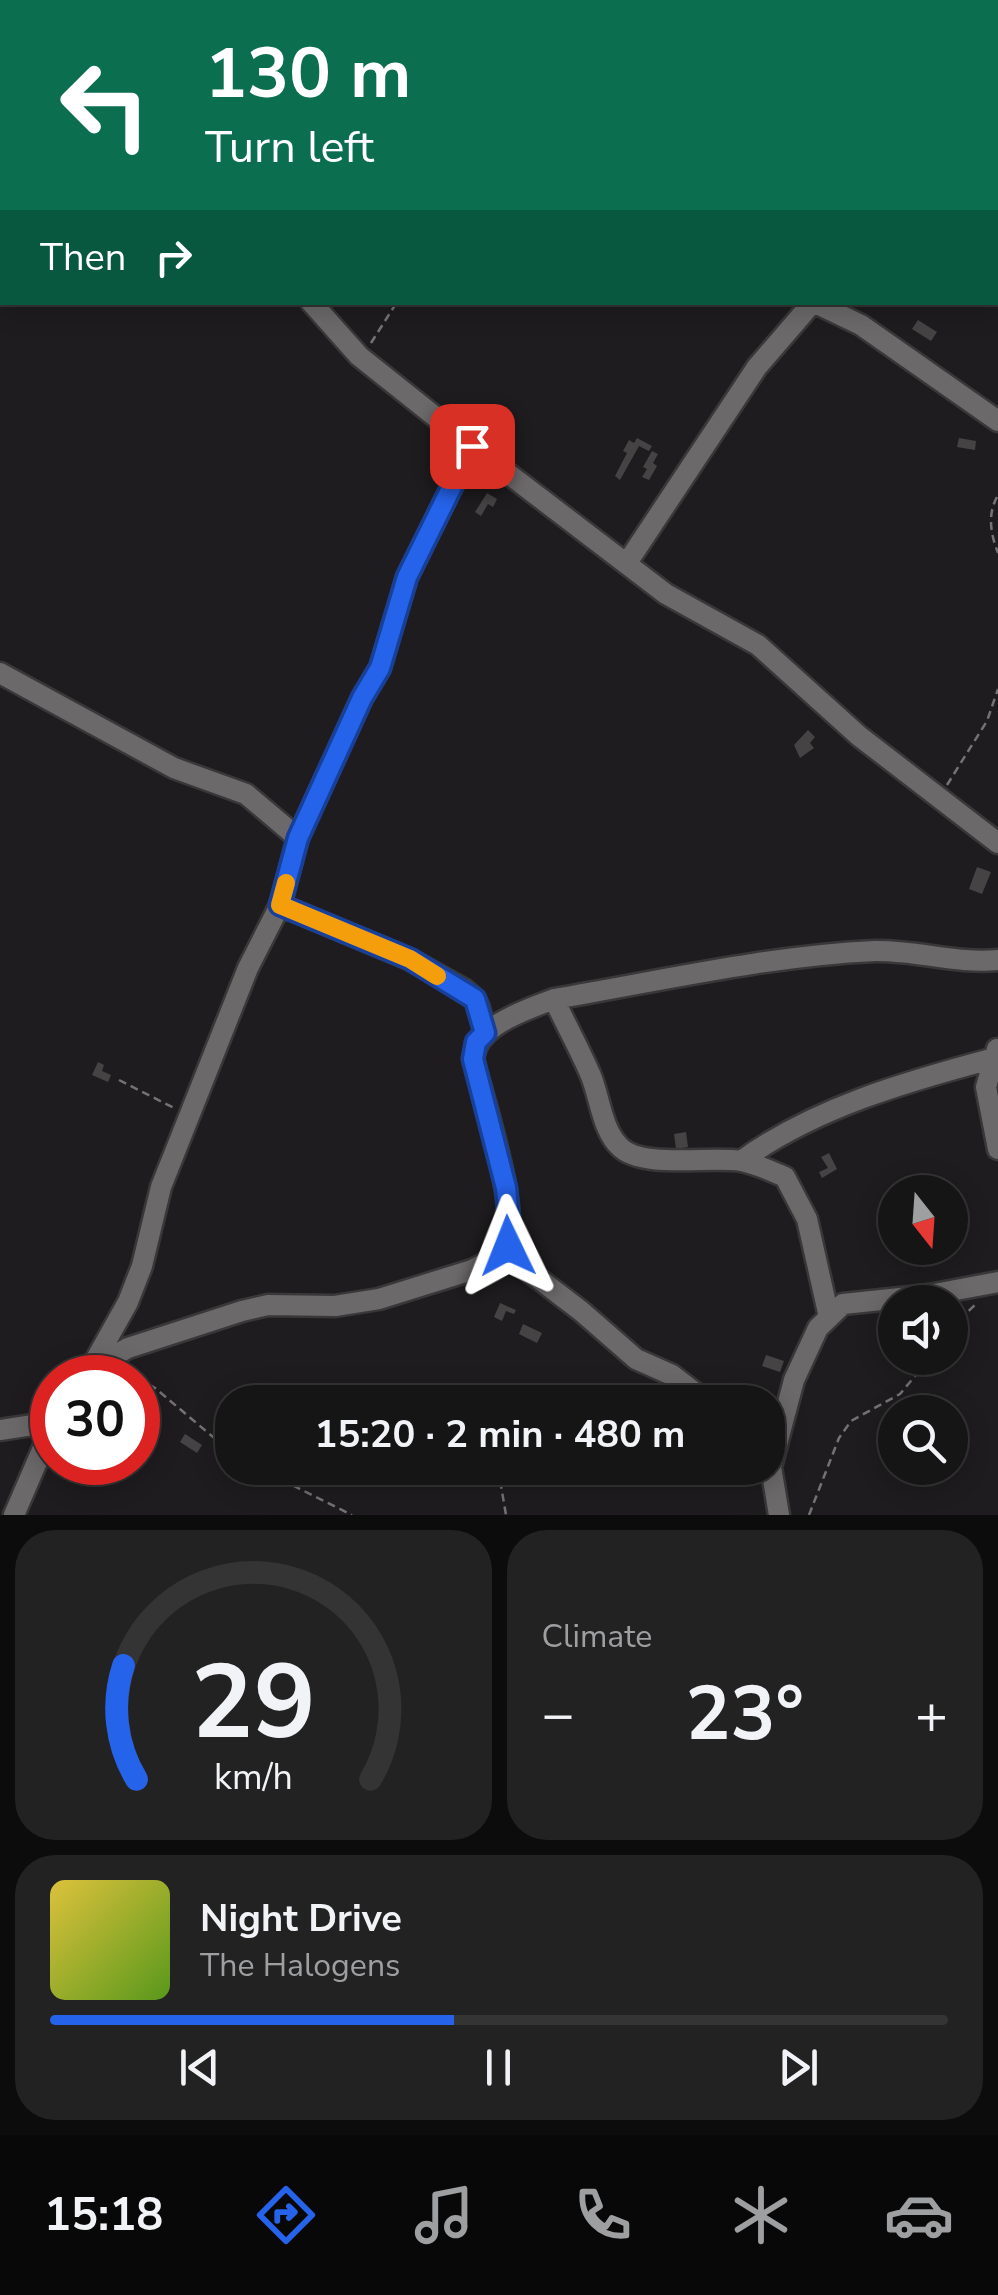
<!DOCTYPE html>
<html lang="en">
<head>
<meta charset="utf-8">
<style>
  body { margin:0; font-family:"Nunito Sans",sans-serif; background:#232223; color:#f1f3f6; height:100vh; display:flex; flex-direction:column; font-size:38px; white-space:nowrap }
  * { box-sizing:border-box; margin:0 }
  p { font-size:32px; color:#9e9fa1 }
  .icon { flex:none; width:55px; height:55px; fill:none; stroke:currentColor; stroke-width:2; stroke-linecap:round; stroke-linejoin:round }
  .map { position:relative; height:1515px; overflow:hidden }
  .panel { display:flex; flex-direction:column; gap:15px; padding:15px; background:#0c0c0c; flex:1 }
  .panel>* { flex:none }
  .guide { position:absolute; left:0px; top:0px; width:1000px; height:305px; box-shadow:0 5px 25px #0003,0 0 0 2px #353435; background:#0b6e4f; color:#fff; overflow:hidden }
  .needle { width:65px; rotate:163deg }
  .fabs { position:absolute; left:878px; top:1175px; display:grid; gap:20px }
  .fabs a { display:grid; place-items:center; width:90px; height:90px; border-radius:50%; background:#161516; box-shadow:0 5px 25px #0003,0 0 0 2px #353435; font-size:50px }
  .speed { position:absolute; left:30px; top:1355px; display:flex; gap:20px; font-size:50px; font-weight:700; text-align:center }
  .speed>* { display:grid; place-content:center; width:130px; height:130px; border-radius:50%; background:#161516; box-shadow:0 5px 25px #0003,0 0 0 2px #353435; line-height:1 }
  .speed .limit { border:15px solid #d22; background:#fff; color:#111 }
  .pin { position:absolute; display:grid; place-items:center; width:85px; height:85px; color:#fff; margin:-42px; border-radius:20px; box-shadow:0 5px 15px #0006 }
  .me { position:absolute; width:110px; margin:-55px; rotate:358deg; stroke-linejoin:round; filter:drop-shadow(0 0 8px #0008) }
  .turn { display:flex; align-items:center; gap:35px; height:210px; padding:0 40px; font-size:45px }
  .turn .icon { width:130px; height:130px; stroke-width:2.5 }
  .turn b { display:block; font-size:70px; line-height:85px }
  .then { display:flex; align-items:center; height:95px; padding:0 40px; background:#0003; gap:20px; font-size:38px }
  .big { font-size:75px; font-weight:700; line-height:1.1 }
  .panel .tile { flex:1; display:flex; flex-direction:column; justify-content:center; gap:15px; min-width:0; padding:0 35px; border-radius:40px; background:#232223 }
  .panel .dial { align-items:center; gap:0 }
  .dial svg { height:260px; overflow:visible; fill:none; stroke:#353435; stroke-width:7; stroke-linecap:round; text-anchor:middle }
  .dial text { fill:#f1f3f6; stroke:none }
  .song { display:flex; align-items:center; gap:30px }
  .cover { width:120px; height:120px; border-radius:15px; background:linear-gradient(135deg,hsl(50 70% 55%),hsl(90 70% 35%)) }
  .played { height:10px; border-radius:5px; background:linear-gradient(90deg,#2563eb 45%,#353435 45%) }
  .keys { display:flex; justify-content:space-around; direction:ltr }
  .heat { display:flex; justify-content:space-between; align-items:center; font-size:55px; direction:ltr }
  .panel .tiles { flex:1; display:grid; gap:15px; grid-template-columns:1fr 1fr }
  .tile:last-child { grid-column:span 2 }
  .trip { position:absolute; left:215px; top:1385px; width:570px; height:100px; border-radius:40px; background:#161516; box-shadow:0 5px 25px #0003,0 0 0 2px #353435; font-weight:700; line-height:100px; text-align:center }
  .dock { display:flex; height:160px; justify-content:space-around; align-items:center; background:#090809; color:#9e9fa1 }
  .dock .icon { width:70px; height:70px }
  .dock .on { color:#2563eb }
  .dock b { font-size:45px; color:#f1f3f6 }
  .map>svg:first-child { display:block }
  .building { fill:#464345 }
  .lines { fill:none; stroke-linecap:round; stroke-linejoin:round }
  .minor-casing { stroke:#393839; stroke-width:25 }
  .path { stroke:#747274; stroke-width:2.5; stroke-dasharray:8 5; stroke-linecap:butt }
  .minor { stroke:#6c696b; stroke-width:20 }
  .route-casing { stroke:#184099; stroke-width:25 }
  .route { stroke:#2563eb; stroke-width:18 }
  .slow { stroke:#f59e0b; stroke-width:18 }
</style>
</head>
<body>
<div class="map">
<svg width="998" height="1515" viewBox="0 0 998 1515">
  <rect width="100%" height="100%" fill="#1e1c1e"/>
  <!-- building -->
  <path class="building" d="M918,320L937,332L931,341L912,329Z
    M637,438L652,446L649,451L639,446L620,480L615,476L627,453L623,451L629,440L634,443Z
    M959,438L976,441L975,450L957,447Z
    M652,451L658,454L653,463L657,466L649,480L642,477L647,469L643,467Z
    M487,493L497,499L493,507L488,504L481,516L475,512Z
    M808,730L815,737L810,743L814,748L800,758L794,745Z
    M977,867L991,872L982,894L969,889Z
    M98,1062L104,1065L102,1071L111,1075L108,1082L92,1075Z
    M686,1132L688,1147L676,1149L674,1134Z
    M829,1153L837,1169L822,1178L819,1172L828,1168L821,1157Z
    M500,1303L516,1310L514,1314L506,1311L502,1321L494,1317Z
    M523,1324L542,1333L537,1343L519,1334Z
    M766,1355L784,1361L780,1372L762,1366Z
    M185,1434L202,1445L197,1453L180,1442Z"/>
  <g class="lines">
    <defs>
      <path id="minor" d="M973,2L974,0
        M0,9L2,10
        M311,302L359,356L472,446L666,594L758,645L859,736L998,843
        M813,302L861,325L998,421
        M627,563L757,367L813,302
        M0,673L174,768L246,794L298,838
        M280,905L409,959L465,990L475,999L479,1008L485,1033
        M554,999C566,1025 580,1050 591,1076C600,1098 602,1130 620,1147C642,1169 710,1156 741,1161C757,1164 771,1171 785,1177L807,1219L829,1317
        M997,1049L986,1087L998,1149
        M741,1161C814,1108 905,1082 991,1059
        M505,1253L581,1311L636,1359L672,1375L707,1402
        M91,1368L128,1302L142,1266L161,1187L248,968L280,905L298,838L362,698L380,668L407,577L472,446
        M90,1369L128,1348L242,1311L268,1305L335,1306L379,1299L472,1270L505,1253C522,1216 484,1102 473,1059C476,1025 526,1010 554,999C660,981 767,956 875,951C916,950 957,964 998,960
        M0,1430L52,1422
        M14,1515L52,1427
        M779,1515L771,1467L794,1380L818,1328L843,1304L929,1295L998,1282"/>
    </defs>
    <!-- minor casing -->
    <use href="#minor" class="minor-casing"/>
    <!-- path -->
    <path class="path" d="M472,0V2
      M684,0L691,2
      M371,343L397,302
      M997,497C987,515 991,535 998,553
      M947,785L987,721L998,689
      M119,1080L176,1109
      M950,1329L977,1303
      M124,1368L137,1378
      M138,1378L155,1388L232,1453
      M258,1468L352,1515
      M498,1468L506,1515
      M809,1515L839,1438L851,1421L900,1394L930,1358"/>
    <!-- minor -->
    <use href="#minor" class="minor"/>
  </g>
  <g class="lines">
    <defs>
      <path id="route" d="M472,446L407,577L380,668L362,698L298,838L280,905L410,959L475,999L485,1033L476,1042L473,1059L506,1188L511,1238L508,1246"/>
    </defs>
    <!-- route casing -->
    <use href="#route" class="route-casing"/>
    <!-- route -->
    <use href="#route" class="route"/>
    <!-- slow -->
    <path class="slow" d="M286,883L280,905L410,959L437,976"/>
  </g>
</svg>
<div class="fabs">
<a><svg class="needle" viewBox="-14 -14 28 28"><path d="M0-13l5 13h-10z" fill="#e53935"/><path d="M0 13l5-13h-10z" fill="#9e9fa1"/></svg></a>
<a><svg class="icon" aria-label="sound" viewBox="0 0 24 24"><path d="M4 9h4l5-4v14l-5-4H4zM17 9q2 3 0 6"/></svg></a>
<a><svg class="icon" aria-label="search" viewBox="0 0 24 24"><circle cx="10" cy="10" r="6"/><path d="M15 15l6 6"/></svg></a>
</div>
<div class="speed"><div class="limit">30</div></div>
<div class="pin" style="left:472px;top:446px;background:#d93025"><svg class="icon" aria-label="arrive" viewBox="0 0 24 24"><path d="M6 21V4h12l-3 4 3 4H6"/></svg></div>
<svg class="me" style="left:508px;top:1246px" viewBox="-20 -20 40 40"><path d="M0-17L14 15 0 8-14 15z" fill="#2563eb" stroke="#fff" stroke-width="4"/></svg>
<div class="trip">15:20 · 2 min · 480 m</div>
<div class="guide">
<div class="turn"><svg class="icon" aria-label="left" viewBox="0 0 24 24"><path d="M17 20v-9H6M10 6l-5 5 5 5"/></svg><div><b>130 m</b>Turn left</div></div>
<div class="then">Then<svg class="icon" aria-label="right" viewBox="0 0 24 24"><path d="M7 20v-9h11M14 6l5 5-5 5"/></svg></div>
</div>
</div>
<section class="panel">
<div class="tiles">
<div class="tile dial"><svg viewBox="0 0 100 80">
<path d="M14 69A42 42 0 1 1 86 69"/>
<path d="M14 69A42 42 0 0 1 10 34" stroke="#2563eb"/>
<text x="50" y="56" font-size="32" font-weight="700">29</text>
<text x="50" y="72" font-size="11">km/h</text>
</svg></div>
<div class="tile"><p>Climate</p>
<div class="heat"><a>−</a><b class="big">23°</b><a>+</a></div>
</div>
<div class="tile">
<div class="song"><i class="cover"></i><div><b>Night Drive</b><p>The Halogens</p></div></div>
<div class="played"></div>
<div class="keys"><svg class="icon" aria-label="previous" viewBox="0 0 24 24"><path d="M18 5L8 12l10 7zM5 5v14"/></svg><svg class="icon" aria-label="pause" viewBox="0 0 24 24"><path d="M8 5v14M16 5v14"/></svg><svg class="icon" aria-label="next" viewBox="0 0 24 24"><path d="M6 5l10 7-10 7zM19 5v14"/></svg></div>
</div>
</div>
</section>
<nav class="dock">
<b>15:18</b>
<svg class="icon on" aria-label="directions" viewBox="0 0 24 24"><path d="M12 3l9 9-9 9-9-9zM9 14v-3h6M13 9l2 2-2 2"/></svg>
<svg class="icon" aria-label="music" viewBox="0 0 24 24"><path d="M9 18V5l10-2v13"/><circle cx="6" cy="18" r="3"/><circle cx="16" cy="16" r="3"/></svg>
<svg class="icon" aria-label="phone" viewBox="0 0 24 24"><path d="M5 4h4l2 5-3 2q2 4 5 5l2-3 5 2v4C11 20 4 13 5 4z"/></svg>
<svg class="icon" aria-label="climate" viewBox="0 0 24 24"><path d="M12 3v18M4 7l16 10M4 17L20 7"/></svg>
<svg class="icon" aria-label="car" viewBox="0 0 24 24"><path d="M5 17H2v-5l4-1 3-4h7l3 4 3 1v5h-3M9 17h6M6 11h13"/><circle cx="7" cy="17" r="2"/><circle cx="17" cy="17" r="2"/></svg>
</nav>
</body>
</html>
